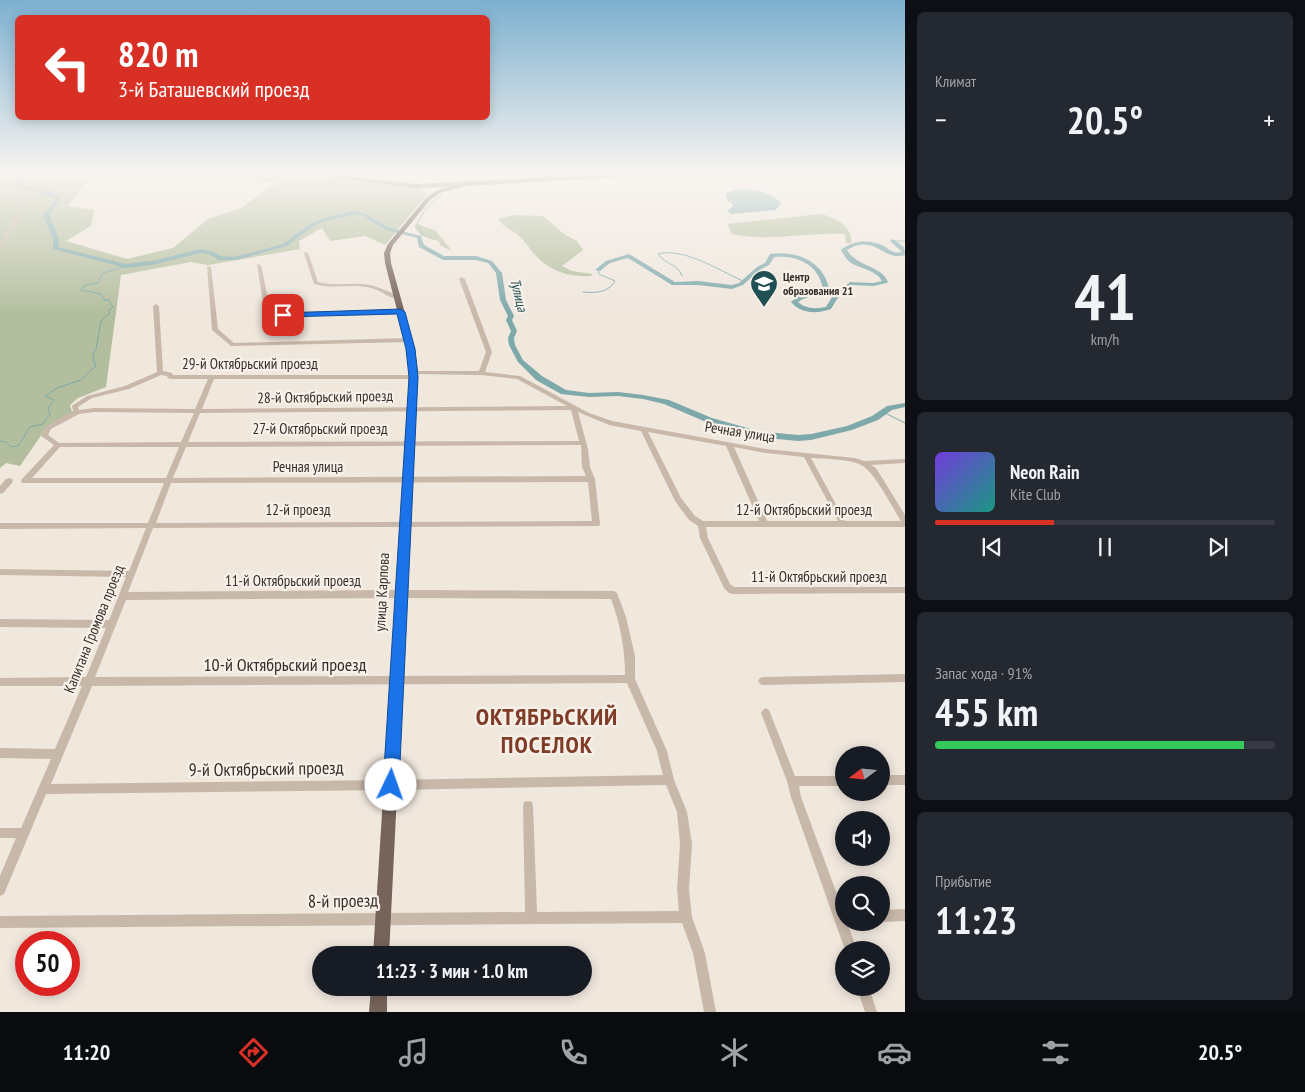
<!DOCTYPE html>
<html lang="ru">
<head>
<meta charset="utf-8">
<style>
  body { margin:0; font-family:"PT Sans Narrow",sans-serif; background:#242831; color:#f1f3f6; height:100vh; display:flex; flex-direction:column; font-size:19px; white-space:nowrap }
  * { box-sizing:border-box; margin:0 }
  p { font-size:16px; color:#9ea1a6 }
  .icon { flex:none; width:28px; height:28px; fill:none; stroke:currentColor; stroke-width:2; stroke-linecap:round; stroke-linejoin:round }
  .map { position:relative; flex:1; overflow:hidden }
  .details { display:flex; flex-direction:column; gap:12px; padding:12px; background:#0d0f14; width:400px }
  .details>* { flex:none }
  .guide { position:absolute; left:15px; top:15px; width:475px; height:105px; border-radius:8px; box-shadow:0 2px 12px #0003; background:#d93025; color:#fff; overflow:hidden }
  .needle { width:32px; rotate:254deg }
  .tools { position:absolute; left:835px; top:746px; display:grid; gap:10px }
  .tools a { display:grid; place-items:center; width:55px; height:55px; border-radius:50%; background:#171b24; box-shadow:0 2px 12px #0003; font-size:25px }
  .speed { position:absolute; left:15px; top:931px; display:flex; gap:10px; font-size:25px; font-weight:700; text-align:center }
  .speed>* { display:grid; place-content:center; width:65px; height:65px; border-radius:50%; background:#171b24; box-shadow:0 2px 12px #0003; line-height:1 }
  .speed .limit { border:8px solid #d22; background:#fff; color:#111 }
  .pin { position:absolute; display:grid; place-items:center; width:42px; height:42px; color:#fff; margin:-21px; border-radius:10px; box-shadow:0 2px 8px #0006 }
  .me { position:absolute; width:55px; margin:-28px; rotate:3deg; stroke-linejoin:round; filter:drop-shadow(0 0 4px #0008) }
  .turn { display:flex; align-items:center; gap:18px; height:105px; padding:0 20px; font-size:22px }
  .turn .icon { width:65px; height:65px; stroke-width:2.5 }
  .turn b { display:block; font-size:35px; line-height:42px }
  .big { font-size:38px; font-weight:800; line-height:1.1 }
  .details .tile { flex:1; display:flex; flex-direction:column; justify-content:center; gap:8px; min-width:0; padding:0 18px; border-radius:8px; background:#242831 }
  .details .dial { align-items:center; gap:0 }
  .dial b { font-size:65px; line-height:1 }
  .song { display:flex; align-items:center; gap:15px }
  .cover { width:60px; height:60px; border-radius:8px; background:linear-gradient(135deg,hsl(260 70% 55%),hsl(170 70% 35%)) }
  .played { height:5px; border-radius:2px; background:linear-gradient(90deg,#d93025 35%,#363941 35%) }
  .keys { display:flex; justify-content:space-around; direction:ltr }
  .heat { display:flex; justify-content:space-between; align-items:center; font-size:28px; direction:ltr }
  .charge { height:8px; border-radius:4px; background:linear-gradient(90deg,#34c759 91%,#363941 0) }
  .trip { position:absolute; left:312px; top:946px; width:280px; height:50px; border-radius:25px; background:#171b24; box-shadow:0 2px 12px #0003; font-weight:800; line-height:50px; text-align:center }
  .tab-bar { display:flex; height:80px; justify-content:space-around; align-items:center; background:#090b0e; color:#9ea1a6 }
  .tab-bar .icon { width:35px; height:35px }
  .tab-bar .active { color:#d93025 }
  .tab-bar b { font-size:22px; color:#f1f3f6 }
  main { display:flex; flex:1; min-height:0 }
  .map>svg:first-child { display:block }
  .green { fill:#b3be9e }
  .water { fill:#7ea9ab }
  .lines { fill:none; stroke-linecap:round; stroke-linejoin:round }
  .stream { stroke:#7ea9ab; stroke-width:1 }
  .river { fill:#7ea9ab; fill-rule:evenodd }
  .minor { fill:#c8b8aa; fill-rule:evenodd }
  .major { fill:#76645b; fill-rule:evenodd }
  .route { fill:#1a73e8; stroke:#114b97 }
  .labels { text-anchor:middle; stroke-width:4.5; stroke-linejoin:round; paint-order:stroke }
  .far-poi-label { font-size:12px; font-weight:bold; fill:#362d29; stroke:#f8f1e9; text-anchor:start }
  .far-water-label { font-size:14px; font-style:italic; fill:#215054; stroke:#f8f1e9 }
  .street-label { font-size:15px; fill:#362d29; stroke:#f8f1e9 }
  .near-street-label { font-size:18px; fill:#362d29; stroke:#f8f1e9 }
  .near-district-label { font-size:24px; font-weight:bold; letter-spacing:1px; fill:#7f3d28; stroke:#f8f1e9 }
</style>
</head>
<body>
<main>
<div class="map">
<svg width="905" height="1012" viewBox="0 0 905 1012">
  <rect width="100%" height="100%" fill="#f0e7dd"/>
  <!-- green -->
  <path class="green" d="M0,172H99L91,177L68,206L94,210L91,226L66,241L127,259L173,248L208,219L241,208L276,183L205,172H279L413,186L425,191L426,196L385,245L365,236L330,241L322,228L299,241L300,249L208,265L191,262L121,275L106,387L78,398L70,405L72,412L45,428L40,437L20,466L6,463L0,468Z
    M820,214C835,217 853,226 851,243H846L845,234C808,232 768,242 732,234L727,224Z
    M513,215L543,216L564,234L577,241L583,250L562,266L572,271L592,274L591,276C572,277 555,273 540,260C532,253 527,243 519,236C511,229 505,229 498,219Z
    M417,224L436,231L452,251L440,245L439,241C429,239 417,236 414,225Z"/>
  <!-- water -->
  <path class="water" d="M735,190C752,188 769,191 781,203L776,210L731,214L727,211L733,206L732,203L728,201L726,195L728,192Z"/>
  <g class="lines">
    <!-- stream -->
    <path class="stream" d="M419,237L423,235L417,224L425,210L441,195
      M893,241H905
      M682,276C678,263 665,265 658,254C684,247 720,271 743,281
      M583,292C596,293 608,293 615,281L599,274L598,270
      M883,412L905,423
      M0,441L6,442L11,447L18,446L30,427L43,424L50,414L48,408L54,400L45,396L57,388L81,380L96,366L94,364L96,362L93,361L94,356L92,355L96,349L101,321L110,313L108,311L113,307L108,299L105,301L101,294L81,290L85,285L98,283L103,273L126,266"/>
    <!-- river -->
    <path class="river" d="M25,172H30L20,180L21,184L36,190L53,192L59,197V200L49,215L59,239L58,247L126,264L152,261L201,249L213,252L220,256L234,257L283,244L310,224L324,218L353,211L364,213L390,228L421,236L424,245L444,256H476L492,261L502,273L506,300L514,316L512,320L517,331L514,338L515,345L523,360L542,376L566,390L589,393L618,392L643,395L669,400L712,418L758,431L798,435L811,434L847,426L872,416L887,406L905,403V407L892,410L878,420L852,430L811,440L798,441L758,437L706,422L664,404L643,399L618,396L589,397L561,394L536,380L518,362L509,345L508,338L511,331L506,320L508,316L500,300L496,273L488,263L476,260H443L419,247L417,238L386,230L361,215H353L328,220L314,226L287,246L236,260H219L209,254L201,253L152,265L126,268L53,249V239L43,215L55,200V198C43,193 30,191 17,186L15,180Z
      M893,239L904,247L905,255C883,262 875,233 847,250C857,267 881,265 888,282L887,283L873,286L853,285L837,299L831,309C817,314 801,314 791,302L798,296L823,288C818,264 797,255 774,257L769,265L761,269L743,285L732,289L698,285H672L628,258L610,263L600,271L595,270L606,261L629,254L675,282L698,281L732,285L739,283L757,267L765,263L770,254C796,250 823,261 829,288C821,297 807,295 798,302C806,309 816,309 826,307L832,297L850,282L873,283L882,281C876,270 861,269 851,263C846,259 844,255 841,250L842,249C854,240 871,239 884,246C890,250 894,254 902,252L890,241Z"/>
    <!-- minor -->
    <path class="minor" d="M559,172H568L551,176L548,180L545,179L548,174Z
      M16,199L23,206V212L2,247L0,248V243L19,212V206L14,200Z
      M304,252L308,253L318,282C333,286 347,283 362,284C376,285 388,291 400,297L397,299C387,297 380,290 371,288C352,283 334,290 314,284L304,253Z
      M257,264L261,265L270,308L276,312L401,310L404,312L401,314L273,315L264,309Z
      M207,266L211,267L218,329L234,343L409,338L412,340L409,342L231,346L212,330Z
      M462,277L465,279L492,352L485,372L520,376L589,413L612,421L766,449L855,458L864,461L905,459V463L871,465L876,468L905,515V527H706L708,538L730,584L734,587H905V593L732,594L729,593L724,588L700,538L698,526L689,520L675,501L641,431L609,425L578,412L588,449L590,467L595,479L600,524L599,526L153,528L128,592L400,590L614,591L617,593L626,617L635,656V679L667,751L674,780L687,812L692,844L689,889L692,917L705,953L716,1012H704L693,953L682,923L0,928V916L525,912L523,806L524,802L528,801L532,802L533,806L537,912L679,911L677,889L680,844L677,812L666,785L391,790L46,794L4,894L0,896V876L16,838H0V828H21L51,759L0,758V748L55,749L82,686H0V678L86,677L106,628L0,627V619L109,620L126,577L0,575V569L129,571L146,528L0,529V523H148L164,483H22L21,481L22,479L54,445L41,436L46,426L73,411L72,406L73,405L87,396L125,386L157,372L153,306L156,304L159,306L163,371L172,373L173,375H414L417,377L414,379H214L202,409L567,406L517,379L481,375L412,374L411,373L414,371H479L486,352L459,279ZM161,375L167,376L168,378L170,379H208L195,409L94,408L79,410L78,407L92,398L129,389ZM571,410L579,441L188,442L200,413ZM94,412L194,413L181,442L59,443L48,435L51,429L79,414ZM648,432L726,446L759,521H703L695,516L681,498ZM581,445L582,467L586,476L173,478L186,447ZM60,447H179L166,478H32ZM734,447L766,453L804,457L838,521H767ZM811,458C824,459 851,459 861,465C875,472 892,507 901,521H845ZM588,482L592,521L156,523L171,483ZM400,598L611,599C620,623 625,648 625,675L95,677L126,600ZM627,683L657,751L663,775L391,780L51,784L92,686Z
      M9,478L12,479L13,481L12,483L3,493L0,494V486L6,479Z
      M905,674V682L763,685L760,684L758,681L760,678L763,677Z
      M766,708L769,710L795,776H844V786H799L801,797L844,913V922H847L857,950H845L791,797L787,781L761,713L763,710Z
      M881,775H905V785H881Z
      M905,909V921L881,922V910Z
      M857,988H869L877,1012H865Z"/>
    <!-- major -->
    <path class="major" d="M293,172H310L416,184L646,172H676L673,174L467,186L442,192L431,199L393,245L390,253L391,263L415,349L418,373L389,955H373L410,373L407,349L385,263L384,253L388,244L427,197L438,190L450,187L416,188Z
      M371,988H387V1012H369Z"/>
  </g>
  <!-- sky -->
  <linearGradient id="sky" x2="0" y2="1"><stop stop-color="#7db0d0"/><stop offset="0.55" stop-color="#f8f4f0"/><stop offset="1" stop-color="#f8f4f0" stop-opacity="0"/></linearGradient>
  <rect width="905" height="314" fill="url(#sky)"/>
  <!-- route -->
  <path class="route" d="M401,309L405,312L415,349L418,377L399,785L396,791L391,793L385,791L383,785L409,377L406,349L397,314L283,317L279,315L283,313Z"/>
  <!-- icons -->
  <defs>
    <symbol id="school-pin" viewBox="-11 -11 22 30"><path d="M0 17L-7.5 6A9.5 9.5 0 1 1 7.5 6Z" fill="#215054" stroke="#f8f1e9"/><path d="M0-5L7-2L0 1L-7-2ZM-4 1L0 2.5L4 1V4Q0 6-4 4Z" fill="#fff"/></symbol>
  </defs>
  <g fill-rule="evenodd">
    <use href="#school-pin" x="748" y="268" width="32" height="43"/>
  </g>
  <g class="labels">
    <!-- far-poi labels -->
    <g class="far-poi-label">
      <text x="783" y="281">Центр<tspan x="783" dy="14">образования 21</tspan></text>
    </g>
    <!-- far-water labels -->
    <g class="far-water-label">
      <text transform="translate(519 295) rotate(76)" y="5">Тулица</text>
    </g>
    <!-- street labels -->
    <g class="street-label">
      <text x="250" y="369">29-й Октябрьский проезд</text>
      <text transform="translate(325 397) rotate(-1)" y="5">28-й Октябрьский проезд</text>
      <text x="320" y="434">27-й Октябрьский проезд</text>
      <text transform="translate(740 432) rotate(9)" y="5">Речная улица</text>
      <text x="308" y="472">Речная улица</text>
      <text x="298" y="515">12-й проезд</text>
      <text x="804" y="515">12-й Октябрьский проезд</text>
      <text x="819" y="582">11-й Октябрьский проезд</text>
      <text x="293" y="586">11-й Октябрьский проезд</text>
      <text transform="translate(382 592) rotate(-87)" y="5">улица Карпова</text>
      <text transform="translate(94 629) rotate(-68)" y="5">Капитана Громова проезд</text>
    </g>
    <!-- near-street labels -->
    <g class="near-street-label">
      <text x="285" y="671">10-й Октябрьский проезд</text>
      <text transform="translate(266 769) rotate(-1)" y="6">9-й Октябрьский проезд</text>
      <text transform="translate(343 901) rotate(-1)" y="6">8-й проезд</text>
    </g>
    <!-- near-district labels -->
    <g class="near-district-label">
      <text x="547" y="725">ОКТЯБРЬСКИЙ<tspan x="547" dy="28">ПОСЕЛОК</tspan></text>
    </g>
  </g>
</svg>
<div class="tools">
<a><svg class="needle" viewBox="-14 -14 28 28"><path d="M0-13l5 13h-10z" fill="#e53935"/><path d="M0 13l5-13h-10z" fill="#9ea1a6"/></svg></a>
<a><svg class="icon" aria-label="sound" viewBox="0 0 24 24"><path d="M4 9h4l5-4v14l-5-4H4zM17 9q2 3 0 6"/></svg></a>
<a><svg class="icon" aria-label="search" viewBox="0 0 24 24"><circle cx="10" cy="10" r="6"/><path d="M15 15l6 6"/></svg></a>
<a><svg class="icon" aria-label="layers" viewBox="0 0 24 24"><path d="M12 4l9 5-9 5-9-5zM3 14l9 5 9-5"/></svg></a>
</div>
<div class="speed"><div class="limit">50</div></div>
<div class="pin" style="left:283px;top:315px;background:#d93025"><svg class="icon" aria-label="arrive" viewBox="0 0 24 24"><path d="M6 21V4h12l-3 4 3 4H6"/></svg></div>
<svg class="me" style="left:391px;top:785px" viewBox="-20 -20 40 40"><circle r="19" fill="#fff"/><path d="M0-13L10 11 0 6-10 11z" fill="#1a73e8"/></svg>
<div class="trip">11:23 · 3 мин · 1.0 km</div>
<div class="guide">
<div class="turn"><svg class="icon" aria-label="left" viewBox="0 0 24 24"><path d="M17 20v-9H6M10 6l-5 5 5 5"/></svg><div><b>820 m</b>3-й Баташевский проезд</div></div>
</div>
</div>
<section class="details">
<div class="tile"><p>Климат</p>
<div class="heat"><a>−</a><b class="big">20.5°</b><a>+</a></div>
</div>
<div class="tile dial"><b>41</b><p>km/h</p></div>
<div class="tile">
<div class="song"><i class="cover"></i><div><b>Neon Rain</b><p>Kite Club</p></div></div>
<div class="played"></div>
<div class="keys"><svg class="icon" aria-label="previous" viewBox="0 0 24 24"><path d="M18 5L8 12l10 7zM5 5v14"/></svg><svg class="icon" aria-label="pause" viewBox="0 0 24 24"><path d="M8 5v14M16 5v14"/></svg><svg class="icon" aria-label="next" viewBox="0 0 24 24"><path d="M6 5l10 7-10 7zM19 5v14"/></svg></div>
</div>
<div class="tile"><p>Запас хода · 91%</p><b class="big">455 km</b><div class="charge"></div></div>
<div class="tile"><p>Прибытие</p><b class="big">11:23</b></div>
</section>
</main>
<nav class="tab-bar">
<b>11:20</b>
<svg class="icon active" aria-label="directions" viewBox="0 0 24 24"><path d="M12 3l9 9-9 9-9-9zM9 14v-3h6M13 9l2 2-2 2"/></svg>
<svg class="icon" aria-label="music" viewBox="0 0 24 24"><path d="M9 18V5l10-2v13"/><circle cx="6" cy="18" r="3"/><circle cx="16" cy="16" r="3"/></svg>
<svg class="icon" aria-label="phone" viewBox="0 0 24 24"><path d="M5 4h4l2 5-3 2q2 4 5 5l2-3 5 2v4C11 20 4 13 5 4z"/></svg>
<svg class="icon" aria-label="climate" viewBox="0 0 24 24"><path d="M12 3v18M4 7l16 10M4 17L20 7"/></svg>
<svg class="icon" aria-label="car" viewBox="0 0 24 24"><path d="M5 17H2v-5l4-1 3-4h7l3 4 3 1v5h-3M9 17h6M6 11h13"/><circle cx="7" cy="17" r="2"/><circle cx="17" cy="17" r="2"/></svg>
<svg class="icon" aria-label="filters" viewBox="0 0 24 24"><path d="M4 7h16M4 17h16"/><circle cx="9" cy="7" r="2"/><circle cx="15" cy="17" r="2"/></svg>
<b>20.5°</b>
</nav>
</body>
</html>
